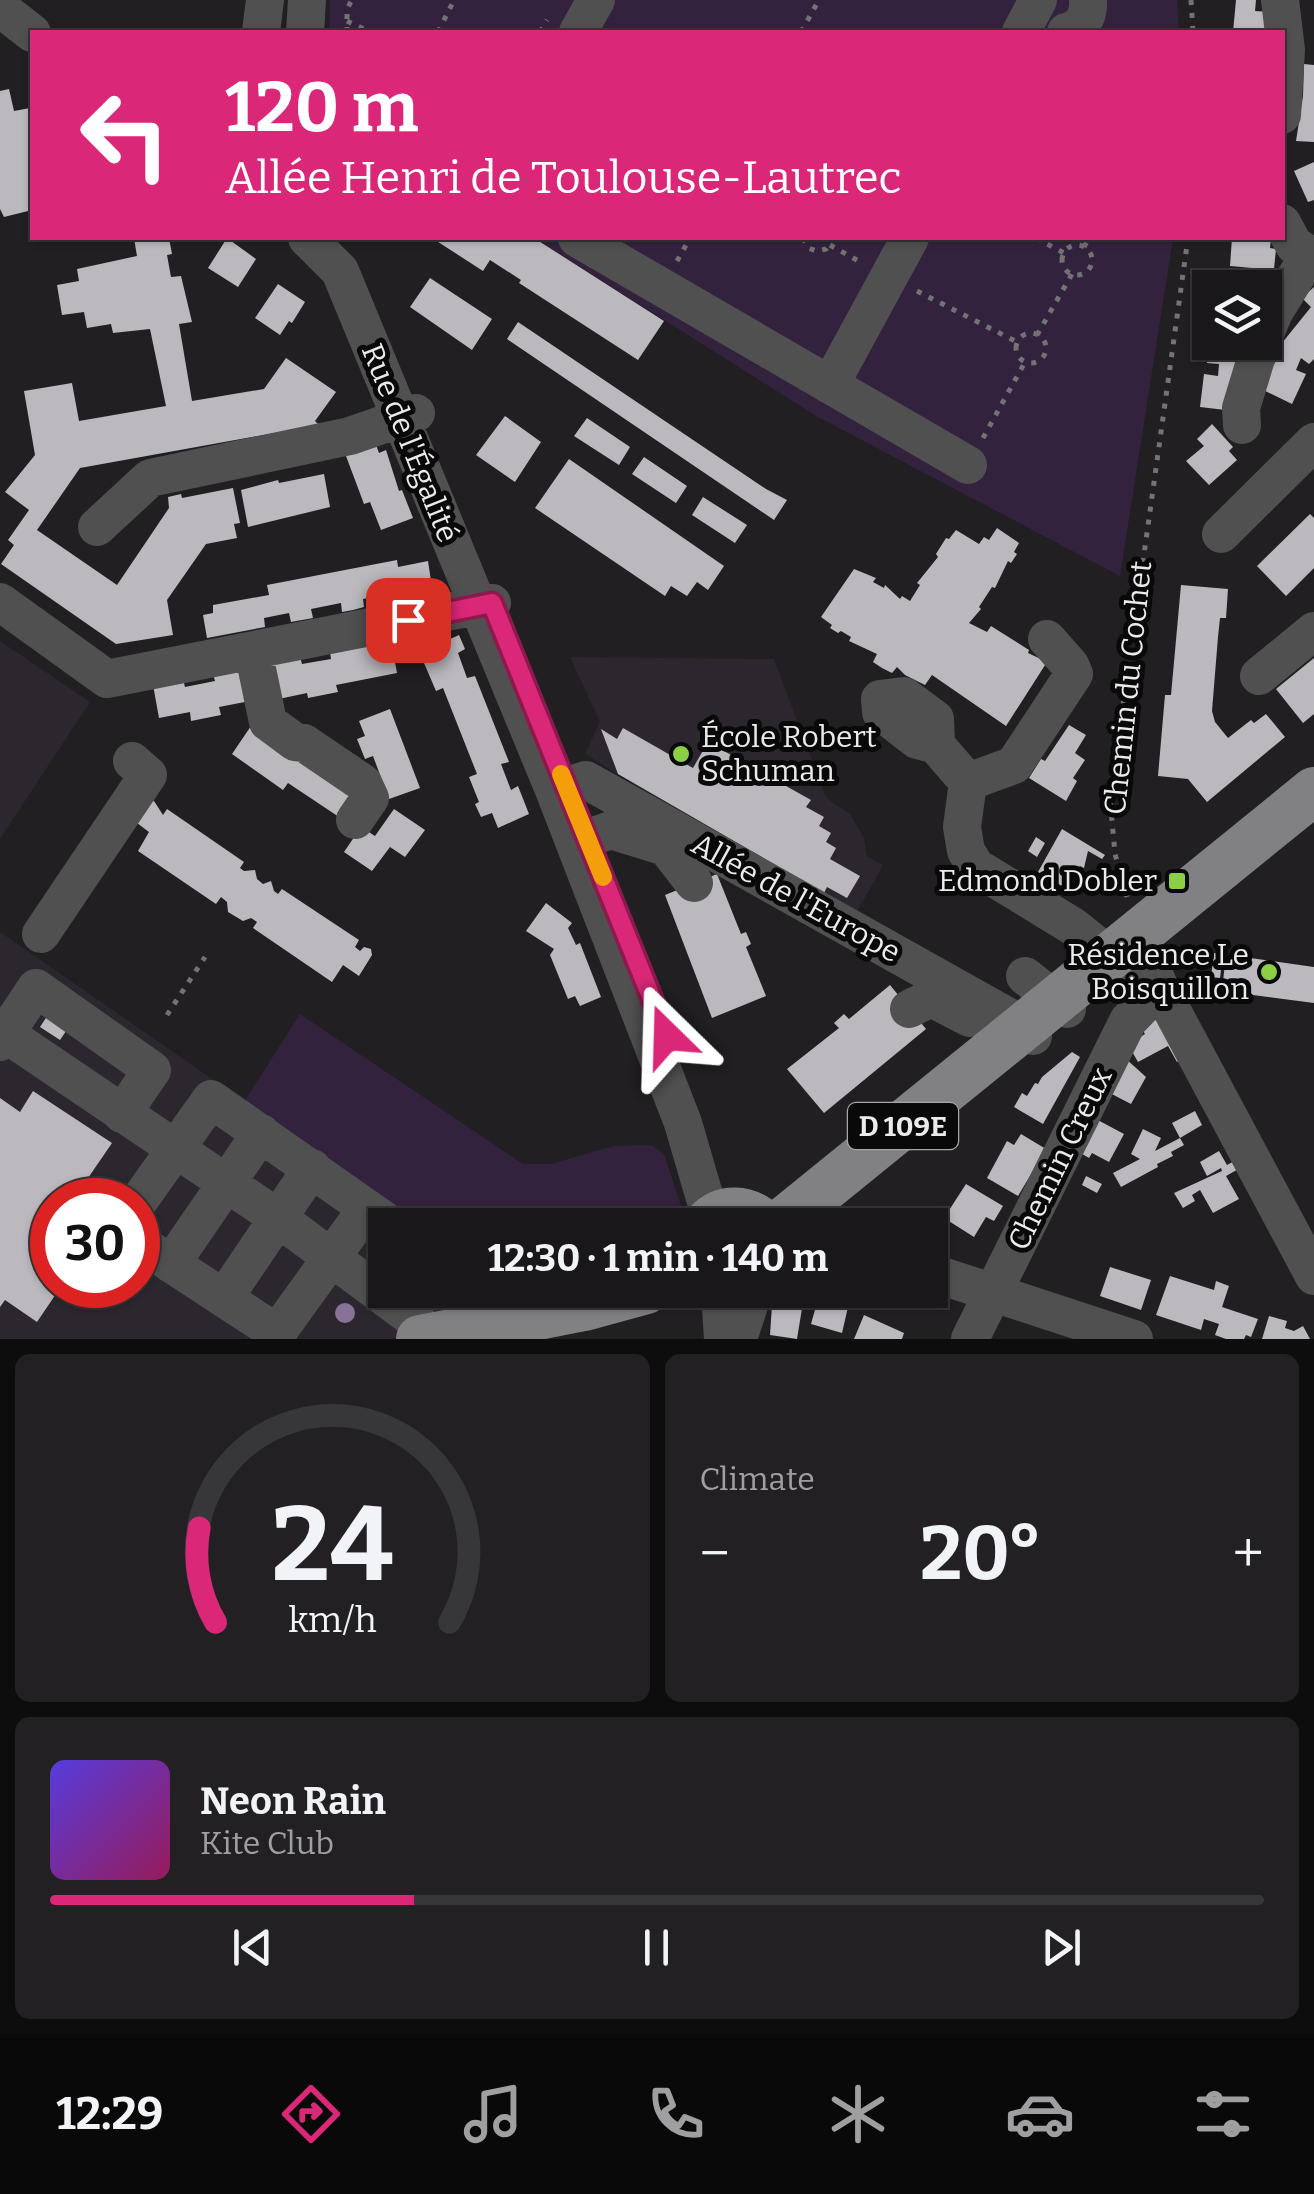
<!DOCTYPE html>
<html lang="en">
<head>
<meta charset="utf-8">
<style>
  body { margin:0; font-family:Bitter,serif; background:#222023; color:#f1f3f6; height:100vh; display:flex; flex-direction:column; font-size:38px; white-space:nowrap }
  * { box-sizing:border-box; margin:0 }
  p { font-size:32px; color:#9f9fa2 }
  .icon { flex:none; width:55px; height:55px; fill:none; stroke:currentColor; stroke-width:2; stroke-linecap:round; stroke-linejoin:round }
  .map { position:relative; height:1339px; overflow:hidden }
  .sheet { display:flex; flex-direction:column; gap:15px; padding:15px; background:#0e0d0e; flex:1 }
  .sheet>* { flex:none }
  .guide { position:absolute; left:30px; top:30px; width:1255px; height:210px; border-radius:0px; box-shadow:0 2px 8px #0004,0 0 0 2px #373639; background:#db2777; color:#fff; overflow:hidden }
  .tools { position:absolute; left:1192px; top:270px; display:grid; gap:20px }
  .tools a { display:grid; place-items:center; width:90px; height:90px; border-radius:0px; background:#19171a; box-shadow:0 2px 8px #0004,0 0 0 2px #373639; font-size:50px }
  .speed { position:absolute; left:30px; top:1178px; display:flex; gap:20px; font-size:50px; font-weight:700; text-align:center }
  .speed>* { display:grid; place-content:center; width:130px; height:130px; border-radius:50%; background:#19171a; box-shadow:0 2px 8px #0004,0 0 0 2px #373639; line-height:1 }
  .speed .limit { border:15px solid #d22; background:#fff; color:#111 }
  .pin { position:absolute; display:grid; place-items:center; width:85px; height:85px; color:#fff; margin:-42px; border-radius:20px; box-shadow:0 5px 15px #0006 }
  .me { position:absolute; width:110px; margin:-55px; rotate:338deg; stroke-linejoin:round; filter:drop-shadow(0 0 8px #0008) }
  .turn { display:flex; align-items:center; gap:35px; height:210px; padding:0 30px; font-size:45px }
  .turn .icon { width:130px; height:130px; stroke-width:2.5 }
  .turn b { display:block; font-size:70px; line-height:85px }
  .big { font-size:75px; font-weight:700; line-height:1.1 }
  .sheet .tile { flex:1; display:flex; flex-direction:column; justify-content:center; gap:15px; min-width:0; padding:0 35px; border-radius:15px; background:#222023 }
  .sheet .dial { align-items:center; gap:0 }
  .dial svg { height:260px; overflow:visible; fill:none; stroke:#373639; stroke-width:7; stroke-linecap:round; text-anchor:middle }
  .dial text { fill:#f1f3f6; stroke:none }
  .song { display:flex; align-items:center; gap:30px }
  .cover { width:120px; height:120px; border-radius:15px; background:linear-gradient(135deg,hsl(250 70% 55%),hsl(330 70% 35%)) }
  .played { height:10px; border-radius:5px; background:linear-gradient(90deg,#db2777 30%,#373639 30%) }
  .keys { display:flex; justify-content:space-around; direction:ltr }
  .heat { display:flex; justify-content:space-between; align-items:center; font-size:55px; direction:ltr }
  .sheet .tiles { flex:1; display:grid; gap:15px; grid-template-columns:1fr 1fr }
  .tile:last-child { grid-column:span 2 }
  .trip { position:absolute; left:368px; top:1208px; width:580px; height:100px; border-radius:0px; background:#19171a; box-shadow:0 2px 8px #0004,0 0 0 2px #373639; font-weight:700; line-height:100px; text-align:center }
  .tabs { display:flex; height:160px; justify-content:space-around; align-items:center; background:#0a090a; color:#9f9fa2 }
  .tabs .icon { width:70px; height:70px }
  .tabs .on { color:#db2777 }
  .tabs b { font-size:45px; color:#f1f3f6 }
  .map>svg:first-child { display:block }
  .built { fill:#2c272f; fill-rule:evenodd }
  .green { fill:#33223d }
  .building { fill:#bbb9bd }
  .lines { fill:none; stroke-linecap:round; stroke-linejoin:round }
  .path { stroke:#737274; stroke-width:5; stroke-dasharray:5 8; stroke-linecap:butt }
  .minor { stroke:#515051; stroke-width:38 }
  .major { stroke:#818082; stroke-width:48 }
  .tree { fill:#887298 }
  .route-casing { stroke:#8e194d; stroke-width:25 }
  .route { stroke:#db2777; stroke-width:18 }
  .slow { stroke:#f59e0b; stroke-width:18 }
  .poi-dot { fill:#8cce45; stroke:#0a090a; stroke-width:4 }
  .labels { text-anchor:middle; stroke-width:10; stroke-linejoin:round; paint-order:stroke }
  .shield { fill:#0a090a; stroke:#a8a7a8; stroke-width:2.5 }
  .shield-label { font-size:28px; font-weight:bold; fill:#ecebec }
  .street-label { font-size:30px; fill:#ecebec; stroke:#0a090a }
  .poi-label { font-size:30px; fill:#ecebec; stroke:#0a090a; text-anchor:end }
</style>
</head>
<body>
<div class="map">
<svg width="1314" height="1339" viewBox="0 0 1314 1339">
  <rect width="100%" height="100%" fill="#211f22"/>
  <!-- built -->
  <path class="built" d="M0,641L90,702L0,839Z
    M570,657L774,659L826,798L850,814L864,838L867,856L883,865L853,919L585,754L600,722Z
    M0,932L423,1225H385V1290H517L536,1303L392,1339H0ZM52,1200H138V1285H52Z"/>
  <!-- green -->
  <path class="green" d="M330,0H1177L1179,32H329Z
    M534,238H1173L1120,576L818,417Z
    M300,1014L523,1164H551L613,1146L651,1145L664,1154L684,1215L679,1225H423L244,1102Z"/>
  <!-- building -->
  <path class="building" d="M1236,0H1256L1255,11L1270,12L1268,32H1233Z
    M1304,64L1314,65V142L1296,141L1303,96Z
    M9,89L14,111L30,108L32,119V210L4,217L0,209V91Z
    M1314,162V200L1308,202L1294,171Z
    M134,238H169L172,254L167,255L171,277L181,276L192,322L179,324L192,401L264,389L286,358L336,392L315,421L319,425L80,468L37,530L117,585L169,508L168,497L181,494L182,498L233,488L240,523L234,524L237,538L206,544L167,600L173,635L116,644L1,564L14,545L8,540L29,510L5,492L35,455L24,391L72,383L79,421L166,406L150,329L113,333L111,324L87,328L84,312L62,315L57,285L79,281L77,269L137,256Z
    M227,238L256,259L238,287L208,268Z
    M432,238H534L664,321L638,360L519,283L521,280L490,260L483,271Z
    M1232,238H1271L1270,248L1276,249L1273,279L1251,277L1252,268L1230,266Z
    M430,278L492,319L472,350L410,307Z
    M278,284L305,302L292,323L289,321L280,335L255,318Z
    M1314,287V359L1309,364L1301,358L1296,370L1306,374L1292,404L1261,389L1284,345L1282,343L1311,307L1302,298Z
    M518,322L766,489L787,500L774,520L507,339Z
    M1209,342H1244L1234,411L1200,407L1204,374L1218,376L1219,364L1207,363Z
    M505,416L541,442L515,482L476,455Z
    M587,418L630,447L619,465L574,436Z
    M1212,424L1233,447L1229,451L1237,460L1209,485L1186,461L1204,446L1197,439Z
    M376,445L379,453L386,450L399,491L402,490L413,518L381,530L370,502L364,504L346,456Z
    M644,457L687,486L676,503L632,474Z
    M569,459L724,566L708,590L697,582L687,596L671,586L665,596L535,508Z
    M324,474L330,507L248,527L241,490L278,480L279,483Z
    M703,497L747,525L735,543L692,515Z
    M1310,514L1314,518V568L1286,596L1257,566Z
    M997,528L1019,543L1014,552L1017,554L1011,563L1008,561L995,588L992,587L979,607L981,609L969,623L987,632L991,626L1029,650L1028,653L1047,662L1006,726L932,675L925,685L905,675L897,667L892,673L882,668L873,662L877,654L849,641L851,637L841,631L838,633L830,628L832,625L821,617L854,569L876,578L873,582L884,588L885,585L900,599L902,596L910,601L920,585L917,583L938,557L936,554L946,538L949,539L956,530L979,544L984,537L989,540Z
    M397,560L398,567L428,561L433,594L394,602L392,593L363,599L364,607L353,610L342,612L341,603L311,609L313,618L291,622L289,613L264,618L265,627L207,638L203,615L213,613V605L269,595L267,585Z
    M1181,585L1228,589L1226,618H1220L1218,637L1212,711L1215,722L1228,738L1251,720L1254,723L1266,714L1285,737L1207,802L1188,779L1158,776L1165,695H1171Z
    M445,630L450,639L459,635L465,649L458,653L467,678L475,676L509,762L501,764L511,790L518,786L529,814L498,828L492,813L481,817L475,804L479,802L469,777L477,774L443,688L436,691L415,642Z
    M391,640L397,673L336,685L338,692L308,698L307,693L274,700L266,664L300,657L302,664L331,659L330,652Z
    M1314,658V714L1303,723L1276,689Z
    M243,668L250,701L219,707L221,715L191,721L190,712L159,718L153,685L183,679L185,687L215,681L213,674Z
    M390,709L420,788L389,799L373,756L365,759L357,739L365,736L359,721Z
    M1069,725L1086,735L1075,753L1085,760L1073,778L1077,781L1066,801L1029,778L1041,759L1045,761Z
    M251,726L357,790L339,817L288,783L283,790L232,754Z
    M623,728L693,768L708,742L811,800L806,807L824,817L819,826L831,833L826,842L836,848L830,859L860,876L847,898L827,887L824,893L618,774L601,729L617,739Z
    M154,801L163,815L167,809L244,862L240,868L244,871L255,870L257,879L263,884L271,881L274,891L278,894L282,889L359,940L355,947L360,951L364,947L371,949L372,955L359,976L343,965L332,982L253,928L257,922L251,918L243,921L228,912L227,902L221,897L216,904L138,851L149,832L133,820L145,803Z
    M394,809L425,830L405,857L390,847L372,871L344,852L361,827L375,836Z
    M1062,829L1105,855L1102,859L1088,851L1084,868L1080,866L1067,889L1038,872Z
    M1036,837L1045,843L1037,857L1028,851Z
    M717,874L741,934L746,932L751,944L746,947L766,996L712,1018L665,895Z
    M546,903L572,923L568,928L576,945L580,943L601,997L580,1006L575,996L568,999L550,955L554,949L526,931Z
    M1214,953L1314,967V1003L1222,991L1225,963L1222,962L1220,978L1211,977Z
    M890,985L926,1029L824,1113L787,1069L839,1028L834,1023L844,1014L849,1019Z
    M63,992L83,1006L60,1040L40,1027Z
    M1162,1016L1184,1058L1177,1062L1168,1046L1138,1062L1130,1048L1134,1041L1145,1034L1141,1028Z
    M1072,1052L1080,1057L1043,1124L1014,1107L1022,1093L1027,1096L1035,1083L1038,1084L1042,1077Z
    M1125,1058L1146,1077L1131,1104L1106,1091Z
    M33,1091L112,1143L73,1200H52V1285H62L37,1322L5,1300L0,1307V1098L20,1112Z
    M1195,1111L1202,1125L1180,1138L1172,1123Z
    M1094,1118L1124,1134L1109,1162L1092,1153L1089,1158L1077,1151Z
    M1143,1129L1161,1138L1155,1151L1180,1138L1184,1145L1171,1152L1173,1156L1157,1164L1158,1167L1121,1187L1113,1173L1140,1159L1131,1154Z
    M1021,1134L1046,1149L1018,1196L987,1178L1007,1141L1014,1145Z
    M1219,1151L1227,1165L1238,1159L1242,1167L1226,1176L1239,1199L1213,1213L1200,1190L1192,1195L1195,1201L1183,1208L1174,1193L1222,1171L1221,1168L1207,1176L1200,1162Z
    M1086,1176L1102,1184L1097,1193L1082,1185Z
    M966,1184L1003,1206L994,1221L986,1217L974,1237L944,1218Z
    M1110,1267L1151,1280L1141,1310L1100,1296Z
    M1170,1276L1214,1290L1216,1281L1229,1286L1222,1307L1258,1319L1251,1337L1246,1335L1244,1339H1226L1215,1335L1219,1324L1204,1319L1201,1330L1156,1315Z
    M793,1290H805L797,1339L770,1335L772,1305L792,1306Z
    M818,1299L848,1307L842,1333L811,1324Z
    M864,1315L904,1333L902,1339H854Z
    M1269,1316L1287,1321L1285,1328L1294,1331L1303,1326L1310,1339H1262Z"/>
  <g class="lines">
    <!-- path -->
    <path class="path" d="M1191,0L1193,32
      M347,21L370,32
      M347,32V9L352,0
      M438,32L454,0
      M540,32L547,20
      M801,32L819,0
      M803,238L808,248L817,251L826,249L832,238
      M1036,238L1064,253
      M830,245L862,263
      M1062 260a15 15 0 1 1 30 0a15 15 0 1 1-30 0Z
      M1084,247L1089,238
      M677,261L690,238
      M917,291L1017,342
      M1016 348a15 15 0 1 1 30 0a15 15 0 1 1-30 0Z
      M1037,335L1072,274
      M983,438L1025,362
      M1127,897L1115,854L1110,799L1188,238
      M167,1015L205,957"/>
    <!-- minor -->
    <path class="minor" d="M1280,0L1286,50L1282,115
      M0,8L32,33
      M261,32L265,0
      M305,32L307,0
      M578,32L596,0
      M1021,32L1038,0
      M1066,32C1082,28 1089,17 1088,0
      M1282,223L1294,245L1314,258
      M307,238L340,271L554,790L683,1123L711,1219
      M577,238L968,465
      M1265,334L1274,312L1308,257
      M830,385L910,238
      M1242,425L1241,408L1261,342
      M97,527L150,478L350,436L416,413
      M1221,534L1314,442
      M0,602L107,679L492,603
      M253,650L268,722L295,742L304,743L363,783L370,798L355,820
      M1259,676L1314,631
      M936,745L917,740L881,712L880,699L904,696L935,719L936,745L968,782L962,827L966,851L976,867L1074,927L1121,965
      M968,782L1014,765L1074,674L1070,665L1047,639
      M554,790L586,780L998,1011L1026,1027L1033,1036
      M588,838L611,830L666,847L694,883
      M41,934L148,775L132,761
      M1137,935L1160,988L1314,1276
      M1025,976L1067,1009
      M909,1009L931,998L970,1018
      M0,1030L278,1218L418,1322L427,1339
      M0,1042L36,988L152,1070L122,1114
      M138,1202L211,1099L391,1225
      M138,1242L277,1333L367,1208
      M171,1264L261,1133
      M930,1272L1134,1339
      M720,1290L723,1339
      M224,1298L312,1168
      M738,1339L754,1290
      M970,1339L1128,1021L1160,988"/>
    <!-- major -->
    <path class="major" d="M706,1225C723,1206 747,1208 765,1225
      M779,1225L1314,791
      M420,1339L584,1307L646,1290"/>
  </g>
  <!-- trees -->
  <circle class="tree" cx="345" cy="1313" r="10"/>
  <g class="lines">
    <defs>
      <path id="route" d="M408,620L492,603L667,1036"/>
    </defs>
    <!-- route casing -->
    <use href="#route" class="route-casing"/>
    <!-- route -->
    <use href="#route" class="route"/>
    <!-- slow -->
    <path class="slow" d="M561,774L603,877"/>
  </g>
  <!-- markers -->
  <g class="poi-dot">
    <circle cx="681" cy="754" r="10"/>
    <rect x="1167" y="871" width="20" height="20" rx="5"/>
    <circle cx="1269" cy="972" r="10"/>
  </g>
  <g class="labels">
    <!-- shield labels -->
    <rect class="shield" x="848" y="1103" width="110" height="46" rx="8"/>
    <g class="shield-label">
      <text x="903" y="1136">D 109E</text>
    </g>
    <!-- street labels -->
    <g class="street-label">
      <text transform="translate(410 443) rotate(68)" y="10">Rue de l'Égalité</text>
      <text transform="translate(1128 688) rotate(-84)" y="10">Chemin du Cochet</text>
      <text transform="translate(796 898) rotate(29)" y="10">Allée de l'Europe</text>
      <text transform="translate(1060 1159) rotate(-64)" y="10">Chemin Creux</text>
    </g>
    <!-- poi labels -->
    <g class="poi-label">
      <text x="701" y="747" text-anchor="start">École Robert<tspan x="701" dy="34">Schuman</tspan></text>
      <text x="1157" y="891">Edmond Dobler</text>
      <text x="1249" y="965">Résidence Le<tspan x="1249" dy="34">Boisquillon</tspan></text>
    </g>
  </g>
</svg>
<div class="tools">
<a><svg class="icon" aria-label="layers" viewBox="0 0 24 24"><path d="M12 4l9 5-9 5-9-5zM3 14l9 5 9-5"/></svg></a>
</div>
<div class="speed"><div class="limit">30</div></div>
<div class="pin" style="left:408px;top:620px;background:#d93025"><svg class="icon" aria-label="arrive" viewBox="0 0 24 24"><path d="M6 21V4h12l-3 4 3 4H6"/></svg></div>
<svg class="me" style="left:667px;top:1036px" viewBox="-20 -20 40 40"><path d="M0-17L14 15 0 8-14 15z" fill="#db2777" stroke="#fff" stroke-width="4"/></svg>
<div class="trip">12:30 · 1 min · 140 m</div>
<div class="guide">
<div class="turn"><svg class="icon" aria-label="left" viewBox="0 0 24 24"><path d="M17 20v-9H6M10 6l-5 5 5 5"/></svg><div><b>120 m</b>Allée Henri de Toulouse-Lautrec</div></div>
</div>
</div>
<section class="sheet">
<div class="tiles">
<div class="tile dial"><svg viewBox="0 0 100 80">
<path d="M14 69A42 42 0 1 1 86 69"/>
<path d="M14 69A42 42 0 0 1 9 40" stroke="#db2777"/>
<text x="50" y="56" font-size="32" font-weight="700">24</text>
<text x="50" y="72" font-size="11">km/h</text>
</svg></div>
<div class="tile"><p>Climate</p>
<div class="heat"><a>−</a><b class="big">20°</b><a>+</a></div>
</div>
<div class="tile">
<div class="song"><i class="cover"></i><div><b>Neon Rain</b><p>Kite Club</p></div></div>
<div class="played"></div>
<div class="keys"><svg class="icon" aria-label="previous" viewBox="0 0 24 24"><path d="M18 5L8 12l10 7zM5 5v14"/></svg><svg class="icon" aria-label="pause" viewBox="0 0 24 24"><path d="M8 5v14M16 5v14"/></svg><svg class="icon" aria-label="next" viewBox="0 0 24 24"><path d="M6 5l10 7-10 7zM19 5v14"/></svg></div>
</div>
</div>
</section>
<nav class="tabs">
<b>12:29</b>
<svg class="icon on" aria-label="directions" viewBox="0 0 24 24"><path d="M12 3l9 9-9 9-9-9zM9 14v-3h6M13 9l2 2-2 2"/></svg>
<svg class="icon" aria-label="music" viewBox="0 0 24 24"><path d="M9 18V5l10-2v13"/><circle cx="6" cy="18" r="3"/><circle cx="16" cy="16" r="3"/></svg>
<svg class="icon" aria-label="phone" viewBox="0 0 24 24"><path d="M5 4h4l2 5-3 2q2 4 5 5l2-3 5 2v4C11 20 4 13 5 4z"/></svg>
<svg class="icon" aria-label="climate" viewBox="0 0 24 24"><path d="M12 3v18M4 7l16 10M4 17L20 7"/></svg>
<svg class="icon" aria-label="car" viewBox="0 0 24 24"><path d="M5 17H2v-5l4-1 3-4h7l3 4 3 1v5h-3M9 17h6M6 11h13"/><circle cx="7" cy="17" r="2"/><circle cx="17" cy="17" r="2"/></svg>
<svg class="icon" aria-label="filters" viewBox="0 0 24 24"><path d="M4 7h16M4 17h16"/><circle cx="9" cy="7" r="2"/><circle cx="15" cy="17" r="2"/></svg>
</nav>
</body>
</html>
